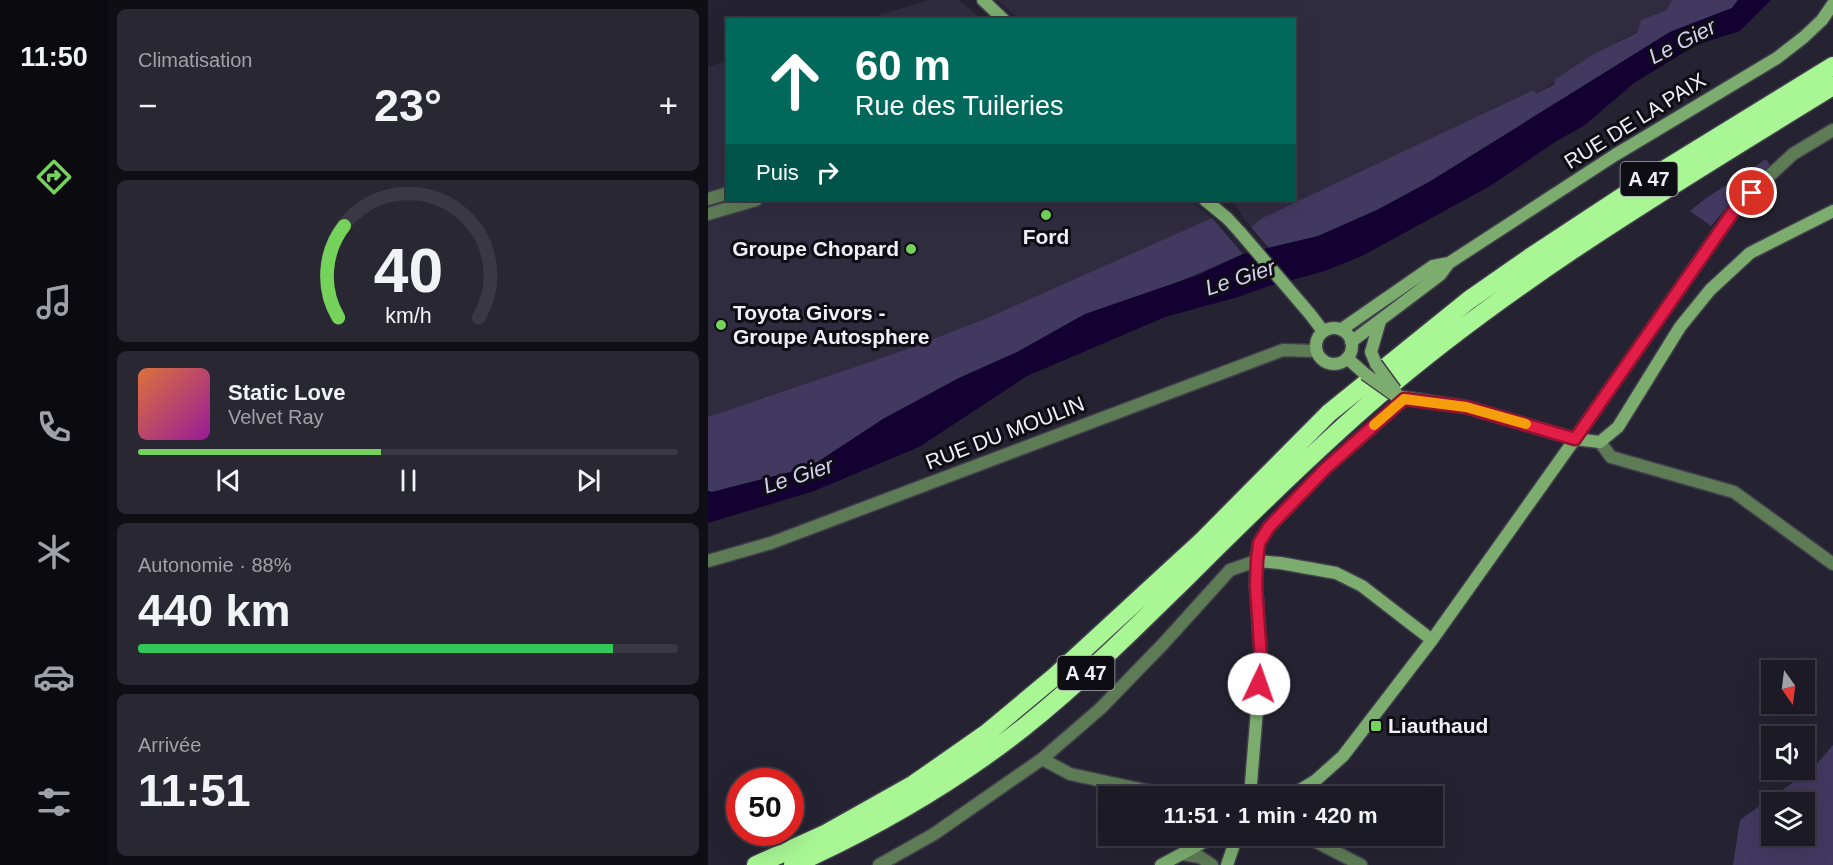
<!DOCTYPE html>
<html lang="fr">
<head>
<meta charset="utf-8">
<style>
  body { margin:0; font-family:Helvetica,sans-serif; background:#292732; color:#f1f3f6; height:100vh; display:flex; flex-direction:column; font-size:22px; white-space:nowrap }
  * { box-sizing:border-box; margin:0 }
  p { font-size:20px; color:#a0a1a7 }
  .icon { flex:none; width:33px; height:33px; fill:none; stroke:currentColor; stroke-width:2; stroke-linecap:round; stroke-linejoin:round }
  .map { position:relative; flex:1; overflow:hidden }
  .panel { display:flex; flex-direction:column; gap:9px; padding:9px; background:#0f0e14; width:600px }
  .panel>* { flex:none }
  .top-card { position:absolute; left:18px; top:18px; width:570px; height:183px; border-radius:0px; box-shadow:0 6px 24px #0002,0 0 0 2px #3a3842; background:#00695c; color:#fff; overflow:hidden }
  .needle { width:39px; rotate:166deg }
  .controls { position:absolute; left:1053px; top:660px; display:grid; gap:12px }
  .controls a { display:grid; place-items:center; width:54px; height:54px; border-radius:0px; background:#1c1a25; box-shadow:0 6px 24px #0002,0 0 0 2px #3a3842; font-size:30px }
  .speed { position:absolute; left:18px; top:768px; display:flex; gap:12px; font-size:30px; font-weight:700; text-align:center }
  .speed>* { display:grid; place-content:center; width:78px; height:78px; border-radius:50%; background:#1c1a25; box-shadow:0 6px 24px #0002,0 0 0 2px #3a3842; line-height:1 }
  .speed .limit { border:9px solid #d22; background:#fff; color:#111 }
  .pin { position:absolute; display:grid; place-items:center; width:51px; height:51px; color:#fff; margin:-26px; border:3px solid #fff; border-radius:50%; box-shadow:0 2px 6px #0007 }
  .me { position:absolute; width:66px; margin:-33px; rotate:3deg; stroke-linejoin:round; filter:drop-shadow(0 0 4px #0008) }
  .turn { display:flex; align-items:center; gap:21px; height:126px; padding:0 30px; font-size:27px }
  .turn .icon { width:78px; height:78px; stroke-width:2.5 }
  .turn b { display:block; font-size:42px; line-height:51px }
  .then { display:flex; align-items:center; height:57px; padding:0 30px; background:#0003; gap:12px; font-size:22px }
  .big { font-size:45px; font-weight:700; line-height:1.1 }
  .panel .card { flex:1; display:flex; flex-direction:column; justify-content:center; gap:9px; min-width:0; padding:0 21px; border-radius:9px; background:#292732 }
  .panel .dial { align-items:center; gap:0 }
  .dial svg { height:156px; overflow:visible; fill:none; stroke:#3a3842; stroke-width:7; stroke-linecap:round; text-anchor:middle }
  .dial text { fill:#f1f3f6; stroke:none }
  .song { display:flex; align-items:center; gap:18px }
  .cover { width:72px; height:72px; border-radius:9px; background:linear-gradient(135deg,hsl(20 70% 55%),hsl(300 70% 35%)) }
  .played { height:6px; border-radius:3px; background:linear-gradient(90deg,#75d25b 45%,#3a3842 45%) }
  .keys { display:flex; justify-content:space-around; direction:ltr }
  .heat { display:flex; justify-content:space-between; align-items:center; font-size:33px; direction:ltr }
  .charge { height:9px; border-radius:4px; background:linear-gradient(90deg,#34c759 88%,#3a3842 0) }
  .trip { position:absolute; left:390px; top:786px; width:345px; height:60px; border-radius:0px; background:#1c1a25; box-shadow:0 6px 24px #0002,0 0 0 2px #3a3842; font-weight:700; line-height:60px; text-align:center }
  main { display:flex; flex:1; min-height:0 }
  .dock { display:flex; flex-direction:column; width:108px; justify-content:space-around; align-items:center; background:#0b0a0f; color:#a0a1a7 }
  .dock .icon { width:42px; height:42px }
  .dock .on { color:#75d25b }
  .dock b { font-size:27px; color:#f1f3f6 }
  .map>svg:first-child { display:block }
  .built { fill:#302c40 }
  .green { fill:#423960; fill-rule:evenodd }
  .water { fill:#130131 }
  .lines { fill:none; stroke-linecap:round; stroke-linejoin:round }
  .street-casing { stroke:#413f4d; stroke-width:15 }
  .secondary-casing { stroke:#413f4d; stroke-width:15 }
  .highway-casing { stroke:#413f4d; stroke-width:21 }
  .street { stroke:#5d7b55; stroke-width:12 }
  .secondary { stroke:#7cad6f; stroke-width:12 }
  .highway { stroke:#a8f694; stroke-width:18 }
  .secondary-bridge-casing { stroke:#413f4d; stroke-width:15; stroke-linecap:butt }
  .secondary-bridge { stroke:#7cad6f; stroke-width:12 }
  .route-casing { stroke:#92132f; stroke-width:15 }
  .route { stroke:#e11d48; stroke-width:10 }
  .slow { stroke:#f59e0b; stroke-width:10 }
  .poi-dot { fill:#75d25b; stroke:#0e0d14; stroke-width:2 }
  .labels { text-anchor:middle; stroke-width:6; stroke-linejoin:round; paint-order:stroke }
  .shield { fill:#0e0d14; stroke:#acaab4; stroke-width:1.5 }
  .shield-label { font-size:20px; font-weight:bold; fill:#f0eef8 }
  .street-label { font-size:21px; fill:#f0eef8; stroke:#0e0d14 }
  .poi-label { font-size:21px; font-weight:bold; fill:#f0eef8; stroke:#0e0d14; text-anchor:start }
  .water-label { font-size:22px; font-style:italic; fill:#d4cff1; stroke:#0e0d14 }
</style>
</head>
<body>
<main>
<nav class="dock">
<b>11:50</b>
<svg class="icon on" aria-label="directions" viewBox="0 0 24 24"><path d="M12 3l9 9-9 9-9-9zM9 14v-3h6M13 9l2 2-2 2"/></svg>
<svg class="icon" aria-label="music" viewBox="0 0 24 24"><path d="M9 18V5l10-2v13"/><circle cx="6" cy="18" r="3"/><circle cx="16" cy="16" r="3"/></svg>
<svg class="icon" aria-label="phone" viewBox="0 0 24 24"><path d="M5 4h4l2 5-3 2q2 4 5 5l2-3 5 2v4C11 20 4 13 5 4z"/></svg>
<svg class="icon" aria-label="climate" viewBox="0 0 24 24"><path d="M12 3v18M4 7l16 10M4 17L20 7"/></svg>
<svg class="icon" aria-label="car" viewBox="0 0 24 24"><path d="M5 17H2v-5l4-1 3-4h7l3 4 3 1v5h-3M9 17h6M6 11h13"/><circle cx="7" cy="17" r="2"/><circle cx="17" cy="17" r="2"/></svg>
<svg class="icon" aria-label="filters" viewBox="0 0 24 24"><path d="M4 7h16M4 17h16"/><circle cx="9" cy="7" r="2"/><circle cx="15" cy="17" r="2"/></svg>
</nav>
<section class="panel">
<div class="card"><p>Climatisation</p>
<div class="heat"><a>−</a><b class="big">23°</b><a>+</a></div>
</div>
<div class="card dial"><svg viewBox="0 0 100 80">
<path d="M14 69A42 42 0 1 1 86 69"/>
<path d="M14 69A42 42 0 0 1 17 22" stroke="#75d25b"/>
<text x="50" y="56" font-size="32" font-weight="700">40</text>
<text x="50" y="72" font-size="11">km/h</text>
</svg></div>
<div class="card">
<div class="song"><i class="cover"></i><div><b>Static Love</b><p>Velvet Ray</p></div></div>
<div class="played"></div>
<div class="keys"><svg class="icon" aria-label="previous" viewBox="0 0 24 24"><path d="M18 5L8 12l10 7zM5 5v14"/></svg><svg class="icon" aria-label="pause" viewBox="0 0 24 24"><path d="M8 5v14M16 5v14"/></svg><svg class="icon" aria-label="next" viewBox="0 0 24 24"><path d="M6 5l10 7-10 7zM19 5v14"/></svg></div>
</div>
<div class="card"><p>Autonomie · 88%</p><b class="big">440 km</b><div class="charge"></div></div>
<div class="card"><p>Arrivée</p><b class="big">11:51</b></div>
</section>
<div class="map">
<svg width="1125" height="865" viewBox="0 0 1125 865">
  <rect width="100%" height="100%" fill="#252331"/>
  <!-- built -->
  <path class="built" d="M221,0H250L274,19H157Z
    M289,0H964L959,10L933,20L929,32L916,38L828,94L826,91L554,218L543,227L523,200H586V20L312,19Z
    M19,61L20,200H481L504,218L277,319L191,352L0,417V67Z"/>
  <!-- green -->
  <path class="green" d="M964,0H1030L1024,8L962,32L721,182L669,210L610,236L561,248L543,227L554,218L826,90L828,94L847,84L846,80L884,55L929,33L933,20L959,10Z
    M1058,159L1062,165L1031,193L1003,226L982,211L997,199Z
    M504,218L535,254L251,378L175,419L102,467L4,492L0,491V417L191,352L277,319Z
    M1125,745V865H1025L1032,820L1105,768ZM1096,802V836H1064V802Z"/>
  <!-- water -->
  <path class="water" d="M1030,0H1063L1032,31L988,45L926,83L877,125L847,142L782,186L654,256L617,271L561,286L530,297L457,317L319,376L211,447L106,491L0,523V491L4,492L102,467L175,419L251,378L309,352L377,314L490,275L535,254L610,236L669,210L721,182L962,32L1024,8Z"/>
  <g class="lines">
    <defs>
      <path id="street" d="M0,199L20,193
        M0,214L48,200
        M867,439L1030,205L1085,154L1125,130
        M892,442L903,457L1026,492L1125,564
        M0,561L63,543L575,350L608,351
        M334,759L362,774L464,796
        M597,836L653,865
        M474,854L492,857L504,865
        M171,865L226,834L334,759L393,708L456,643L522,570L548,561"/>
      <path id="secondary" d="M275,0L296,20
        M497,200L519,218L531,231L602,314L615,331
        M608 346a18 18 0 1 1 36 0a18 18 0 1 1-36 0Z
        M634,329L725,266L741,263L907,155L1069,58L1096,37L1114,20L1125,4
        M643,342L732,275L741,263
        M639,358L657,374
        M668,364L663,352L672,321
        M688,396L758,407L867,439L892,442L910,427L972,327L1002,290L1042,253L1125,211
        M548,561L572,563L628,573L654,586L724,640
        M542,796L553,660L548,586V561L551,543L561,527L618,468L696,399
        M582,796L607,781L635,756L724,640L867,439
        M453,865L507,836
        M519,865L529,836"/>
      <path id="highway" d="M48,865L117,834L206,784L279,733L345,678L495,540L621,413L761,300L824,256L938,181L1125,66
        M85,865C167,828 245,783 315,728C374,681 426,629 479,577C541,515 604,453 670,396C810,276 968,183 1125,86"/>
    </defs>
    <!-- street casing -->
    <use href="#street" class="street-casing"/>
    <!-- secondary casing -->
    <use href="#secondary" class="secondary-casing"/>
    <!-- highway casing -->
    <use href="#highway" class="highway-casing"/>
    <!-- street -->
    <use href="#street" class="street"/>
    <!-- secondary -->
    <use href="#secondary" class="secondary"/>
    <!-- highway -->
    <use href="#highway" class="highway"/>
    <defs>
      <path id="secondary-bridge" d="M668,364L687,390
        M657,374L688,396"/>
    </defs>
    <!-- secondary-bridge casing -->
    <use href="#secondary-bridge" class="secondary-bridge-casing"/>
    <!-- secondary-bridge -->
    <use href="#secondary-bridge" class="secondary-bridge"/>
  </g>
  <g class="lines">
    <defs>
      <path id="route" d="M551,684L553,660L548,586L549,561L551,543L561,527L618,468L696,399L758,407L867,439L1030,205L1044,193"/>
    </defs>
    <!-- route casing -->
    <use href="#route" class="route-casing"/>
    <!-- route -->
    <use href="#route" class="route"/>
    <!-- slow -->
    <path class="slow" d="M666,425L696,399L758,407L818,424"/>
  </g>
  <!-- markers -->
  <g class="poi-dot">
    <circle cx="338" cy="215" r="6"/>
    <circle cx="203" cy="249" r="6"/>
    <circle cx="13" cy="325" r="6"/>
    <rect x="662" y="720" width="12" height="12" rx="3"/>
  </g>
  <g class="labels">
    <!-- shield labels -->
    <g class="shield">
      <rect x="912.5" y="162" width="57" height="34" rx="4.5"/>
      <rect x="349.5" y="656" width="57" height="34" rx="4.5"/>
    </g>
    <g class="shield-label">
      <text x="941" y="186">A 47</text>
      <text x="378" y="680">A 47</text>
    </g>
    <!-- street labels -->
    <g class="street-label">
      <text transform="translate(927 121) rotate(-32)" y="7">RUE DE LA PAIX</text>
      <text transform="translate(297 433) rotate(-21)" y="7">RUE DU MOULIN</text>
    </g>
    <!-- poi labels -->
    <g class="poi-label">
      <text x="338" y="244" text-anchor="middle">Ford</text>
      <text x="191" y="256" text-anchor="end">Groupe Chopard</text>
      <text x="25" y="320">Toyota Givors -<tspan x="25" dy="24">Groupe Autosphere</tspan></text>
      <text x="680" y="733">Liauthaud</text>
    </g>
    <!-- water labels -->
    <g class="water-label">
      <text transform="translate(974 41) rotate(-27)" y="8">Le Gier</text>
      <text transform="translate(532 277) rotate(-18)" y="8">Le Gier</text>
      <text transform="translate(90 475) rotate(-18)" y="8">Le Gier</text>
    </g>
  </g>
</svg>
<div class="controls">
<a><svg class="needle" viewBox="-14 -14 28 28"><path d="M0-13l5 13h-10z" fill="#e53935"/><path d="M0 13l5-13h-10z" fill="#a0a1a7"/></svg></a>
<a><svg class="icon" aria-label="sound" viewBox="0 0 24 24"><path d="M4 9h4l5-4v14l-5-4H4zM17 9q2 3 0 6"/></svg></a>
<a><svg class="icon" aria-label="layers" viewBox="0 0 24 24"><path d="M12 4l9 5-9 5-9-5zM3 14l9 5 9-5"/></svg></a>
</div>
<div class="speed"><div class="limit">50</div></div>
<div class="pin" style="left:1044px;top:193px;background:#d93025"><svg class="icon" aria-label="arrive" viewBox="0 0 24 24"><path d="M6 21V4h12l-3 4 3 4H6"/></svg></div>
<svg class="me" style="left:551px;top:684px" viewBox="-20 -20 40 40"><circle r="19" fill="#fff"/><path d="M0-13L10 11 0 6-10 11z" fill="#e11d48"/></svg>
<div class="trip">11:51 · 1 min · 420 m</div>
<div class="top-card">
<div class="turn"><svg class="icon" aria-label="ahead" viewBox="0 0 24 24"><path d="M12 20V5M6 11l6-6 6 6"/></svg><div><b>60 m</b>Rue des Tuileries</div></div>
<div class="then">Puis<svg class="icon" aria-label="right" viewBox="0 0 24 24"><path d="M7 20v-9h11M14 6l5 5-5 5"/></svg></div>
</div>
</div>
</main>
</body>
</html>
